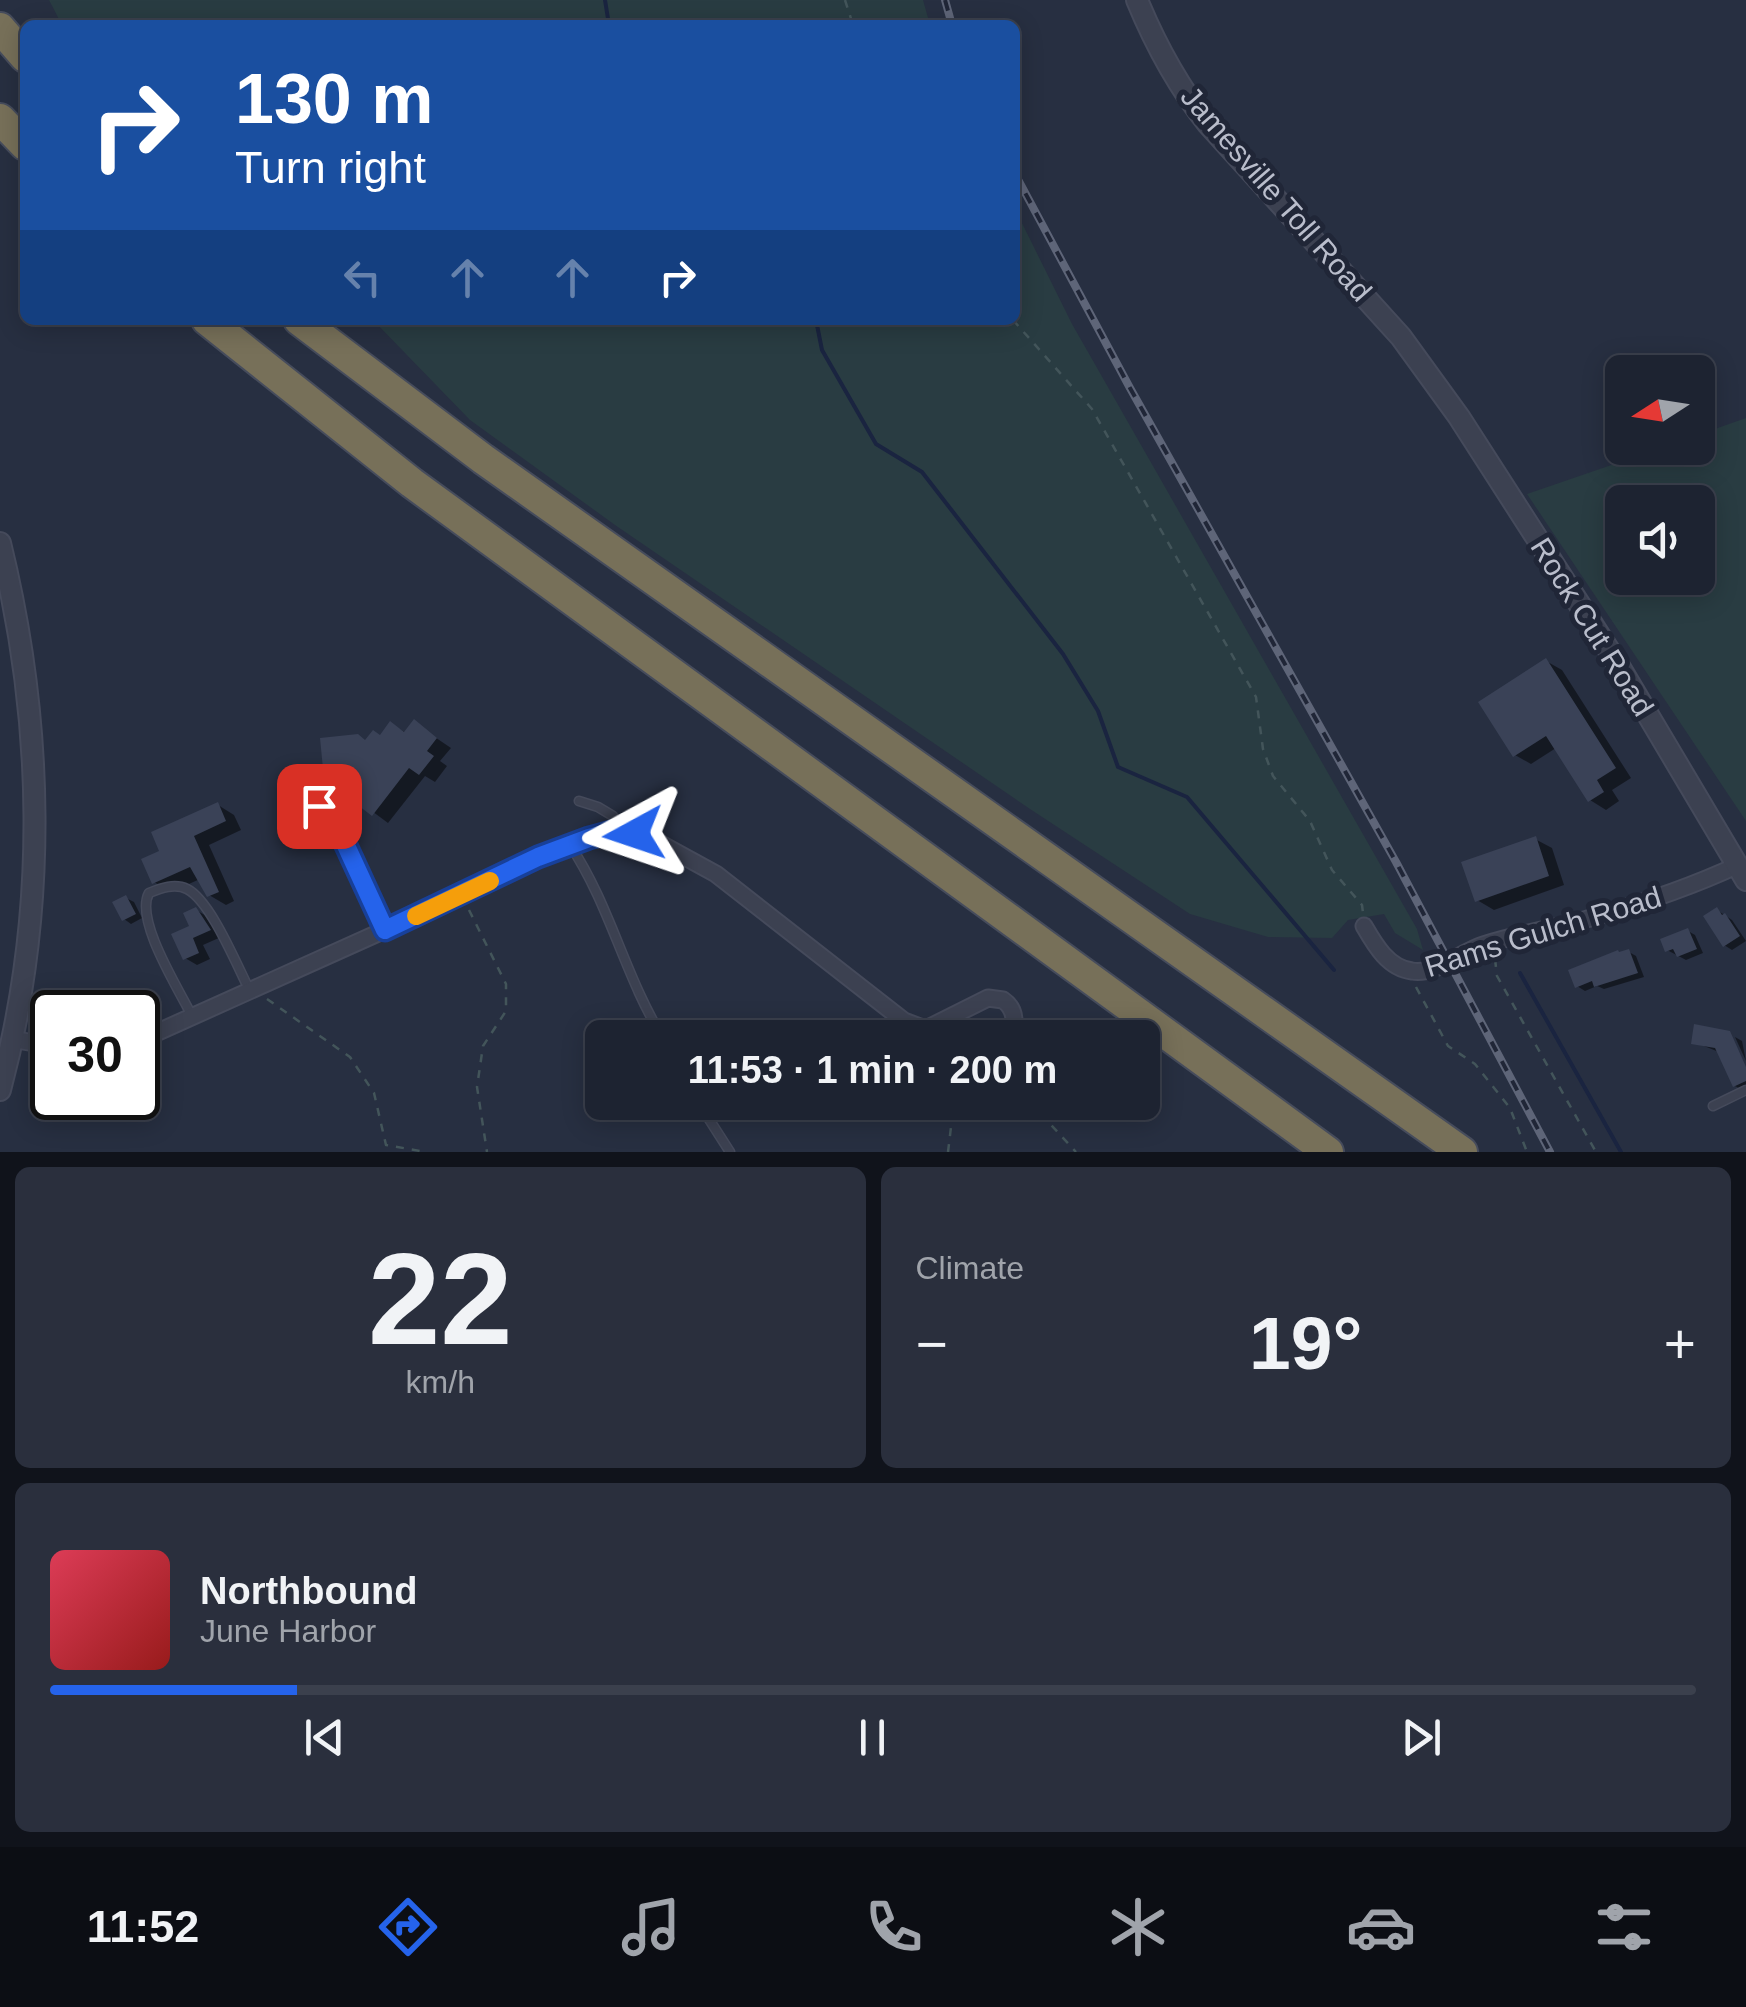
<!DOCTYPE html>
<html lang="en">
<head>
<meta charset="utf-8">
<style>
  body { margin:0; font-family:Helvetica,sans-serif; background:#2a2f3d; color:#f1f3f6; height:100vh; display:flex; flex-direction:column; font-size:38px; white-space:nowrap }
  * { box-sizing:border-box; margin:0 }
  p { font-size:32px; color:#a0a4ab }
  .icon { flex:none; width:55px; height:55px; fill:none; stroke:currentColor; stroke-width:2; stroke-linecap:round; stroke-linejoin:round }
  .map { position:relative; height:1152px; overflow:hidden }
  .side { display:flex; flex-direction:column; gap:15px; padding:15px; background:#10131b; flex:1 }
  .side>* { flex:none }
  .guide { position:absolute; left:20px; top:20px; width:1000px; height:305px; border-radius:15px; box-shadow:0 5px 25px #0003,0 0 0 2px #3b404d; background:#1a4fa0; color:#fff; overflow:hidden }
  .needle { width:65px; rotate:258deg }
  .fabs { position:absolute; left:1605px; top:355px; display:grid; gap:20px }
  .fabs a { display:grid; place-items:center; width:110px; height:110px; border-radius:15px; background:#1d2331; box-shadow:0 5px 25px #0003,0 0 0 2px #3b404d; font-size:50px }
  .speed { position:absolute; left:30px; top:990px; display:flex; gap:20px; font-size:50px; font-weight:700; text-align:center }
  .speed>* { display:grid; place-content:center; width:130px; height:130px; border-radius:50%; background:#1d2331; box-shadow:0 5px 25px #0003,0 0 0 2px #3b404d; line-height:1 }
  .speed .limit { border:5px solid #111; border-radius:15px; background:#fff; color:#111 }
  .pin { position:absolute; display:grid; place-items:center; width:85px; height:85px; color:#fff; margin:-42px; border-radius:20px; box-shadow:0 5px 15px #0006 }
  .me { position:absolute; width:110px; margin:-55px; rotate:265deg; stroke-linejoin:round; filter:drop-shadow(0 0 8px #0008) }
  .turn { display:flex; align-items:center; gap:35px; height:210px; padding:0 50px; font-size:45px }
  .turn .icon { width:130px; height:130px; stroke-width:2.5 }
  .turn b { display:block; font-size:70px; line-height:85px }
  .lanes { display:flex; align-items:center; height:95px; padding:0 50px; background:#0003; justify-content:center; gap:50px; direction:ltr }
  .lanes .off { opacity:.35 }
  .big { font-size:75px; font-weight:800; line-height:1.1 }
  .side .tile { flex:1; display:flex; flex-direction:column; justify-content:center; gap:15px; min-width:0; padding:0 35px; border-radius:15px; background:#2a2f3d }
  .side .dial { align-items:center; gap:0 }
  .dial b { font-size:130px; line-height:1 }
  .song { display:flex; align-items:center; gap:30px }
  .cover { width:120px; height:120px; border-radius:15px; background:linear-gradient(135deg,hsl(350 70% 55%),hsl(0 70% 35%)) }
  .played { height:10px; border-radius:5px; background:linear-gradient(90deg,#2563eb 15%,#3b404d 15%) }
  .keys { display:flex; justify-content:space-around; direction:ltr }
  .heat { display:flex; justify-content:space-between; align-items:center; font-size:55px; direction:ltr }
  .side .tiles { flex:1; display:grid; gap:15px; grid-template-columns:1fr 1fr }
  .tile:last-child { grid-column:span 2 }
  .trip { position:absolute; left:585px; top:1020px; width:575px; height:100px; border-radius:15px; background:#1d2331; box-shadow:0 5px 25px #0003,0 0 0 2px #3b404d; font-weight:800; line-height:100px; text-align:center }
  .tabs { display:flex; height:160px; justify-content:space-around; align-items:center; background:#0c0e14; color:#a0a4ab }
  .tabs .icon { width:70px; height:70px }
  .tabs .active { color:#2563eb }
  .tabs b { font-size:45px; color:#f1f3f6 }
  .map>svg:first-child { display:block }
  .green { fill:#293c42; fill-rule:evenodd }
  .shadow { fill:#0007 }
  .lines { fill:none; stroke-linecap:round; stroke-linejoin:round }
  .stream { stroke:#1a2440; stroke-width:4 }
  .building { fill:#3a4257 }
  .service-casing { stroke:#454a5b; stroke-width:11 }
  .minor-casing { stroke:#454a5b; stroke-width:19 }
  .tertiary-casing { stroke:#454a5b; stroke-width:24 }
  .motorway-casing { stroke:#464c5c; stroke-width:34 }
  .path { stroke:#43555a; stroke-width:2.5; stroke-dasharray:8 8; stroke-linecap:butt }
  .service { stroke:#3c4151; stroke-width:8 }
  .minor { stroke:#3c4151; stroke-width:15 }
  .tertiary { stroke:#3c4151; stroke-width:20 }
  .motorway { stroke:#777059; stroke-width:30 }
  .rail-casing { stroke:#5e6578; stroke-width:8 }
  .rail { stroke:#202637; stroke-width:4; stroke-dasharray:11; stroke-linecap:butt }
  .route-casing { stroke:#184099; stroke-width:25 }
  .route { stroke:#2563eb; stroke-width:18 }
  .slow { stroke:#f59e0b; stroke-width:18 }
  .labels { text-anchor:middle; stroke-width:10; stroke-linejoin:round; paint-order:stroke }
  .street-label { font-size:30px; fill:#b9bdcb; stroke:#202637 }
</style>
</head>
<body>
<div class="map">
<svg width="1746" height="1152" viewBox="0 0 1746 1152">
  <rect width="100%" height="100%" fill="#272f41"/>
  <!-- green -->
  <path class="green" d="M49,0H923L930,25H62Z
    M1015,209L1072,324L1417,929L1423,950L1395,933L1384,914L1348,920L1332,938L1268,937L1190,914L1030,809L615,525L470,420L373,320H1015Z
    M1746,418V821L1527,494L1661,448H1698V435ZM1622,502H1698V578H1622Z"/>
  <!-- shadow -->
  <path class="shadow" d="M1546,661L1562,670L1631,778L1612,790L1619,801L1606,810L1590,800L1556,748L1531,764L1515,755Z
    M414,723L451,748L440,761L447,766L435,782L425,776L388,823L326,777L365,741L381,737L391,724L406,733Z
    M218,805L234,815L241,830L209,845L234,901L226,905L209,895L200,879L171,892L154,882L162,852Z
    M1535,839L1552,848L1564,885L1494,910L1477,900Z
    M126,898L134,902L142,918L131,924L124,919Z
    M196,910L208,917L221,937L203,945L210,959L197,965L185,958Z
    M1717,910L1732,920L1746,941L1732,950L1724,945Z
    M1688,931L1695,935L1703,953L1686,960L1667,950Z
    M1629,952L1636,956L1644,977L1604,989L1597,986L1585,991L1577,986Z
    M1696,1027L1746,1073V1092L1735,1086L1719,1052L1694,1042Z
    M1735,1037L1742,1041L1746,1061Z"/>
  <g class="lines">
    <!-- stream -->
    <path class="stream" d="M605,0L609,25
      M816,320L822,350L876,444L922,472L1063,654L1098,711L1118,767L1187,797L1334,970
      M1520,973L1621,1152"/>
  </g>
  <!-- building -->
  <path class="building" d="M1546,658L1616,768L1597,780L1604,792L1588,802L1546,736L1513,757L1478,702Z
    M414,719L437,738L427,751L434,756L419,775L409,768L372,816L324,779L320,738L358,734L365,740L373,730L380,735L390,721L404,732Z
    M218,802L226,821L194,836L219,892L207,897L190,867L152,884L141,859L159,851L151,832Z
    M1536,836L1549,876L1475,902L1461,862Z
    M126,895L136,914L122,921L112,902Z
    M196,907L211,930L193,938L199,953L183,960L171,934L189,926L183,913Z
    M1717,907L1722,915L1725,913L1740,936L1723,947L1703,916Z
    M1688,928L1697,949L1677,957L1673,949L1665,952L1660,939Z
    M1629,949L1638,973L1594,987L1592,981L1575,988L1568,970L1618,950L1619,952Z
    M1694,1024L1730,1031L1746,1067V1081L1733,1087L1715,1048L1691,1044Z"/>
  <g class="lines">
    <defs>
      <path id="service" d="M579,801L598,807L613,816L617,832
        M319,806L343,839L385,929
        M570,845C610,905 625,977 663,1038
        M193,1018C180,991 134,920 149,893C161,888 175,883 187,889C211,901 237,966 250,991
        M698,1102L730,1152
        M1713,1106L1746,1090"/>
      <path id="minor" d="M1364,926C1375,945 1388,968 1412,971C1436,975 1461,952 1483,945C1519,933 1558,928 1594,917C1643,903 1691,887 1738,865
        M931,1036L928,1030L930,1027L988,998L1003,1000C1016,1009 1018,1027 1006,1038
        M11,1039L52,1046
        M138,1041L436,907L538,857L589,837L617,832L652,839L716,874L904,1021L928,1030"/>
      <path id="tertiary" d="M1137,0C1156,46 1177,85 1208,124L1401,337L1459,417L1619,666L1746,880
        M0,543C44,722 48,911 0,1090"/>
      <path id="motorway" d="M0,28L25,57
        M0,119L25,145
        M207,320L412,483L1328,1152
        M299,320L483,459L1462,1152"/>
    </defs>
    <!-- service casing -->
    <use href="#service" class="service-casing"/>
    <!-- minor casing -->
    <use href="#minor" class="minor-casing"/>
    <!-- tertiary casing -->
    <use href="#tertiary" class="tertiary-casing"/>
    <!-- motorway casing -->
    <use href="#motorway" class="motorway-casing"/>
    <!-- path -->
    <path class="path" d="M845,0L853,25
      M1013,320L1092,409L1256,697L1263,749L1273,776L1310,821L1332,870L1362,905L1363,913
      M469,910L506,984V1011L483,1046L477,1087L487,1152
      M1495,959L1497,976L1596,1152
      M1416,987L1448,1046L1475,1064L1510,1108L1527,1152
      M267,999L350,1057L374,1093L386,1145L426,1152
      M1030,1102L1076,1152
      M948,1152L954,1102"/>
    <!-- service -->
    <use href="#service" class="service"/>
    <!-- minor -->
    <use href="#minor" class="minor"/>
    <!-- tertiary -->
    <use href="#tertiary" class="tertiary"/>
    <!-- motorway -->
    <use href="#motorway" class="motorway"/>
    <defs>
      <path id="rail" d="M945,0L952,25
        M1015,174L1130,388L1396,862L1550,1152"/>
    </defs>
    <!-- rail casing -->
    <use href="#rail" class="rail-casing"/>
    <!-- rail -->
    <use href="#rail" class="rail"/>
  </g>
  <g class="lines">
    <defs>
      <path id="route" d="M319,806L343,839L385,930L538,857L589,838L611,832L634,834"/>
    </defs>
    <!-- route casing -->
    <use href="#route" class="route-casing"/>
    <!-- route -->
    <use href="#route" class="route"/>
    <!-- slow -->
    <path class="slow" d="M416,916L490,881"/>
  </g>
  <g class="labels">
    <!-- street labels -->
    <g class="street-label">
      <text transform="translate(1276 194) rotate(49)" y="10">Jamesville Toll Road</text>
      <text transform="translate(1592 627) rotate(58)" y="10">Rock Cut Road</text>
      <text transform="translate(1543 932) rotate(-17)" y="10">Rams Gulch Road</text>
    </g>
  </g>
</svg>
<div class="fabs">
<a><svg class="needle" viewBox="-14 -14 28 28"><path d="M0-13l5 13h-10z" fill="#e53935"/><path d="M0 13l5-13h-10z" fill="#a0a4ab"/></svg></a>
<a><svg class="icon" aria-label="sound" viewBox="0 0 24 24"><path d="M4 9h4l5-4v14l-5-4H4zM17 9q2 3 0 6"/></svg></a>
</div>
<div class="speed"><div class="limit">30</div></div>
<div class="pin" style="left:319px;top:806px;background:#d93025"><svg class="icon" aria-label="arrive" viewBox="0 0 24 24"><path d="M6 21V4h12l-3 4 3 4H6"/></svg></div>
<svg class="me" style="left:634px;top:834px" viewBox="-20 -20 40 40"><path d="M0-17L14 15 0 8-14 15z" fill="#2563eb" stroke="#fff" stroke-width="4"/></svg>
<div class="trip">11:53 · 1 min · 200 m</div>
<div class="guide">
<div class="turn"><svg class="icon" aria-label="right" viewBox="0 0 24 24"><path d="M7 20v-9h11M14 6l5 5-5 5"/></svg><div><b>130 m</b>Turn right</div></div>
<div class="lanes"><svg class="icon off" aria-label="left" viewBox="0 0 24 24"><path d="M17 20v-9H6M10 6l-5 5 5 5"/></svg><svg class="icon off" aria-label="ahead" viewBox="0 0 24 24"><path d="M12 20V5M6 11l6-6 6 6"/></svg><svg class="icon off" aria-label="ahead" viewBox="0 0 24 24"><path d="M12 20V5M6 11l6-6 6 6"/></svg><svg class="icon" aria-label="right" viewBox="0 0 24 24"><path d="M7 20v-9h11M14 6l5 5-5 5"/></svg></div>
</div>
</div>
<section class="side">
<div class="tiles">
<div class="tile dial"><b>22</b><p>km/h</p></div>
<div class="tile"><p>Climate</p>
<div class="heat"><a>−</a><b class="big">19°</b><a>+</a></div>
</div>
<div class="tile">
<div class="song"><i class="cover"></i><div><b>Northbound</b><p>June Harbor</p></div></div>
<div class="played"></div>
<div class="keys"><svg class="icon" aria-label="previous" viewBox="0 0 24 24"><path d="M18 5L8 12l10 7zM5 5v14"/></svg><svg class="icon" aria-label="pause" viewBox="0 0 24 24"><path d="M8 5v14M16 5v14"/></svg><svg class="icon" aria-label="next" viewBox="0 0 24 24"><path d="M6 5l10 7-10 7zM19 5v14"/></svg></div>
</div>
</div>
</section>
<nav class="tabs">
<b>11:52</b>
<svg class="icon active" aria-label="directions" viewBox="0 0 24 24"><path d="M12 3l9 9-9 9-9-9zM9 14v-3h6M13 9l2 2-2 2"/></svg>
<svg class="icon" aria-label="music" viewBox="0 0 24 24"><path d="M9 18V5l10-2v13"/><circle cx="6" cy="18" r="3"/><circle cx="16" cy="16" r="3"/></svg>
<svg class="icon" aria-label="phone" viewBox="0 0 24 24"><path d="M5 4h4l2 5-3 2q2 4 5 5l2-3 5 2v4C11 20 4 13 5 4z"/></svg>
<svg class="icon" aria-label="climate" viewBox="0 0 24 24"><path d="M12 3v18M4 7l16 10M4 17L20 7"/></svg>
<svg class="icon" aria-label="car" viewBox="0 0 24 24"><path d="M5 17H2v-5l4-1 3-4h7l3 4 3 1v5h-3M9 17h6M6 11h13"/><circle cx="7" cy="17" r="2"/><circle cx="17" cy="17" r="2"/></svg>
<svg class="icon" aria-label="filters" viewBox="0 0 24 24"><path d="M4 7h16M4 17h16"/><circle cx="9" cy="7" r="2"/><circle cx="15" cy="17" r="2"/></svg>
</nav>
</body>
</html>
